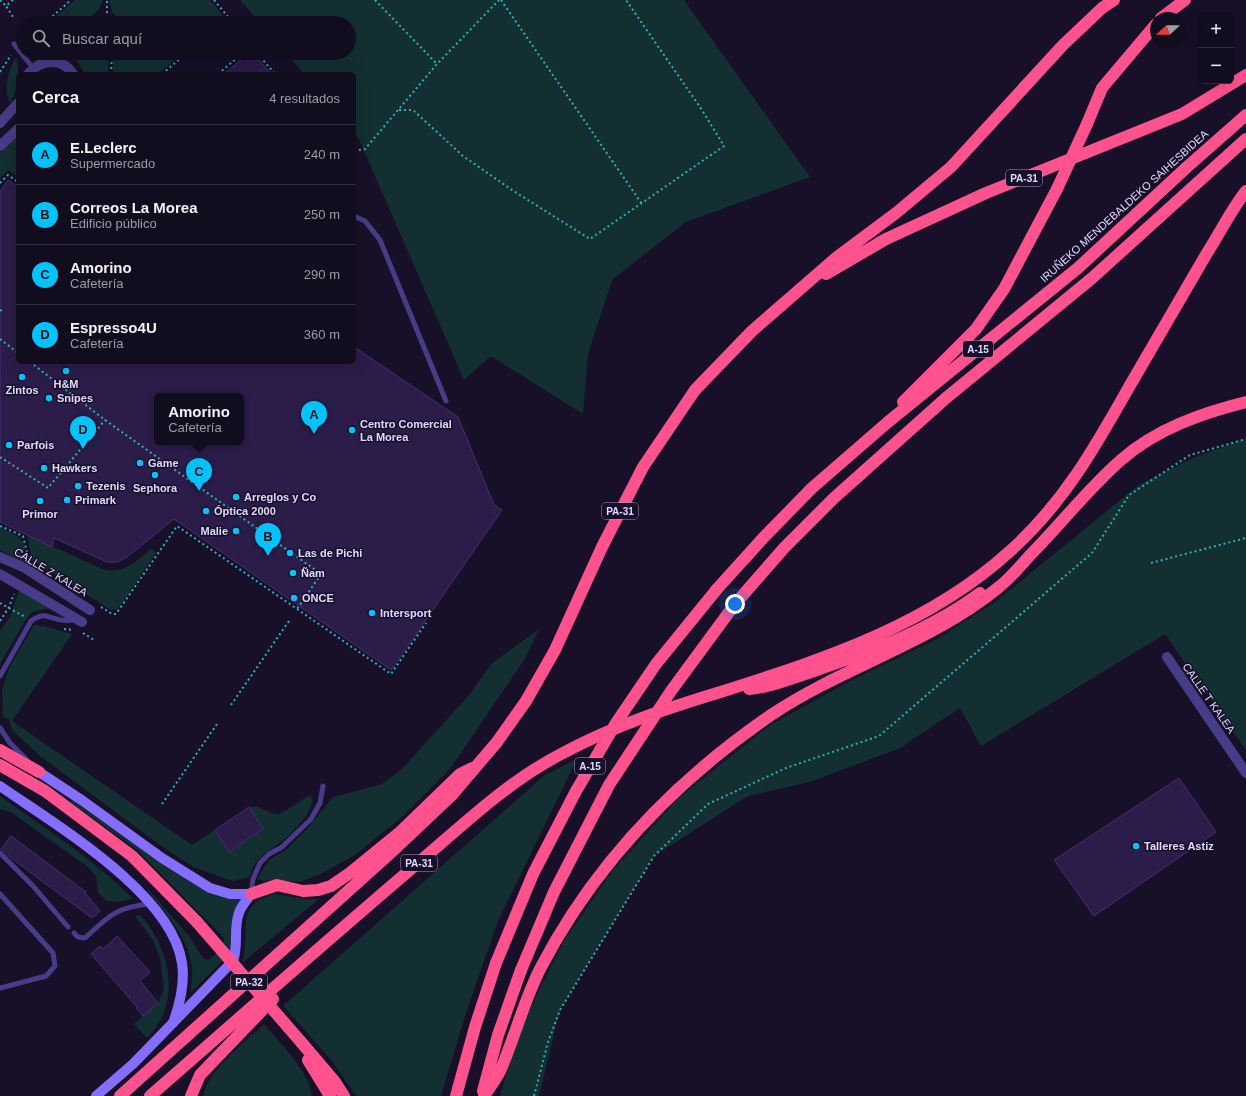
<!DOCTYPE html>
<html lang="es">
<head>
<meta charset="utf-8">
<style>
	:root { --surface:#110c1e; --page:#1a1527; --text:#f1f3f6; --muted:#9c9ba4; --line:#302c3c; --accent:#03c3fe }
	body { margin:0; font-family:Helvetica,sans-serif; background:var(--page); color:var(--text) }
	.controls { position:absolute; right:12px; top:12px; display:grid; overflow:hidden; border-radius:6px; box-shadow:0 4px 16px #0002 }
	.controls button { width:36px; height:36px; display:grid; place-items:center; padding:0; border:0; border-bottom:1px solid var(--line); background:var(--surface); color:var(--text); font:20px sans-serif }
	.compass { position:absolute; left:1150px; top:12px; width:36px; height:36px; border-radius:50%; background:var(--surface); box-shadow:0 4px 16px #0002; rotate:249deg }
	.you { position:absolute; left:735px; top:604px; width:14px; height:14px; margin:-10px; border:3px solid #fff; border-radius:50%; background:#1a73e8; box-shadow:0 0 0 6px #1a73e833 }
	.badge { display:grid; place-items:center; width:26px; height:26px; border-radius:50%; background:var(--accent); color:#111; font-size:13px; font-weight:700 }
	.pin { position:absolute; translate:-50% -33px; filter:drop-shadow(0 1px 2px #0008) }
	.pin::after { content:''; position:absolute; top:21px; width:14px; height:12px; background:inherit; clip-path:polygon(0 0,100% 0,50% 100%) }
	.popup { position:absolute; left:154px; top:393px; width:90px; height:52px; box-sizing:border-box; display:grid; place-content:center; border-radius:6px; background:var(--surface); filter:drop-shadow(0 1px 3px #0005); font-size:13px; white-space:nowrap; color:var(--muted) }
	.popup b { font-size:15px; color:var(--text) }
	.popup::after { content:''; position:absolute; left:50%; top:100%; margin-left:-8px; border:8px solid transparent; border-top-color:var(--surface) }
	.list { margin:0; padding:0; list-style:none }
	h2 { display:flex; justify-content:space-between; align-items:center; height:52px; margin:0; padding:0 16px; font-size:17px }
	h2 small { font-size:13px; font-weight:400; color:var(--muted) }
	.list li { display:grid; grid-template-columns:26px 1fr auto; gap:12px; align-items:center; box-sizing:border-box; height:60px; padding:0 16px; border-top:1px solid var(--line) }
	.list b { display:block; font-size:15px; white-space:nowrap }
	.list p { margin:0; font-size:13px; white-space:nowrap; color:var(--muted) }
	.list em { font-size:13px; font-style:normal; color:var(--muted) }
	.icon { flex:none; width:22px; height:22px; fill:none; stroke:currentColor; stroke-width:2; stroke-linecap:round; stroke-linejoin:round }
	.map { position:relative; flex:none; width:1246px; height:1096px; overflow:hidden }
	.search { position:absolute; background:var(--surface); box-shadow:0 4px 16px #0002; left:16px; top:16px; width:340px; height:44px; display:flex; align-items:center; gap:10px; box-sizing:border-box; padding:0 14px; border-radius:22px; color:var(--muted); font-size:15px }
	.panel { position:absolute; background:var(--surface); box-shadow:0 4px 16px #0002; left:16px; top:72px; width:340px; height:292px; border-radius:6px }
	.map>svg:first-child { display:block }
</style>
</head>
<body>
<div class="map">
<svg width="1246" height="1096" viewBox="0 0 1246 1096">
	<rect width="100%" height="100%" fill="#171028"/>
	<path fill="#132f32" d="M75,0H103C97,24 67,23 48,23Z
		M109,0H210L225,18L219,23H121L112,12Z
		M240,0H684L810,177L686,222L612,280L588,354L583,414L491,356L464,380L358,137L354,132V74H304L286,53H349V23H260Z
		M62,53H109L108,74H85L77,61Z
		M113,53H183L158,74H113Z
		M16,57C21,71 17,91 10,104C3,88 8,71 16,57Z
		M18,136V177L8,170L0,179V153Z
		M1246,438V750L1165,634L981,746L960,708L900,748L810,782L748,796L654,856L560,1010L539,1096H500L520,1029L564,941L613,870L681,796L770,725L850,681L939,638L995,602L1140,484L1191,459Z
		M0,528C19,536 28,539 23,562L0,550Z
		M27,535L105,570C125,573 136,561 151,549L156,553L118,609L111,610L32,560Z
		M19,590L50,608L32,612L25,621L0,664V631L10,617Z
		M34,625L44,626L72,634L12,721L192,845L215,830L230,852L263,829L249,807C261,804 269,816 280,814L310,795L313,800L308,813L298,826L285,839L265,853L255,863L249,877L233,881L223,878L192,866L160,845L40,756L12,730L9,719L3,717L2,690L9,668Z
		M539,629L526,657L450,769L401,818L356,854L323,873L300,882L275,880L264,881L257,879L269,860L286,850L307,829L333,797L382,784L402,769L470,694L491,664Z
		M577,759L498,921L467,1010L441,1096H356L332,1061L283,1006L545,775Z
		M0,796C46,829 94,859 133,899L116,902L107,901L98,892L96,876L88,867L12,813L0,809Z
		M72,800L195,885L214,894L242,898L232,952L190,993C191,986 193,978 192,971C191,940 165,913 147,890L148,889L189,936L203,958L208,960C217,954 224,949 224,938L137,850L70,802Z
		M275,894L306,899H319L242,963C252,932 232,905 275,894Z
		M140,915C171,948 182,1004 147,1038L134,1024L158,1003L164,990L160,958L153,940L137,919L136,916Z
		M264,1024C279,1042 310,1072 312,1096H203C208,1071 245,1042 264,1024Z"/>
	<path fill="#2b1c49" stroke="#452e75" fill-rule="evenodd" d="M249,53H254L271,74H224Z
		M8,180L18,187V362H354V347L458,417L494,505L502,510L391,670L174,519L127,557L117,562H107L54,538L52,547L0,522V192ZM157,396H241V442H157Z
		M1179,778L1216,832L1094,916L1054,860Z
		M249,807L263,829L229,852L215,830Z
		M11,836L86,892L85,893L100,911L92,918L11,858L1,849Z
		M117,936L150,972L140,981L158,1003L143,1016L136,1008L137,1007L91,954L100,946L103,949Z"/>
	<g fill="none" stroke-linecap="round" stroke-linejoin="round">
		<path stroke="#30afba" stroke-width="2" stroke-dasharray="2 3" stroke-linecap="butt" d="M0,0L6,6
			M13,0L6,6L13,17
			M214,0L229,18L223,23
			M375,0L437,64
			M501,0L642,204
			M45,23L71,0
			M78,23H91
			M107,23V0
			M21,26L23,29
			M257,53L275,74
			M0,72L11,55
			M111,74L112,53
			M162,74L187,53
			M218,74L243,53
			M399,110H413L463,156L512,190L590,239L724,146L702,110L626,0
			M354,151L365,149L437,64L499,0
			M0,183L8,175L18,182
			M0,310L2,311L0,313
			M0,339L18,353
			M30,362L105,420L321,574L297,609
			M0,457L48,488L105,420
			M0,526L23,536L28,557
			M1151,563L1246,538
			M0,603L25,617
			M101,607L112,614H116L177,526L391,674L426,623
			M0,621L9,607L14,594
			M64,629L73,630
			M83,633L94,640
			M231,705L289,621
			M162,804L217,724
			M534,1096L548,1042L560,1010L654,856L708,804L786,768L879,736L1092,553L1129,495L1190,455L1246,439"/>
		<path stroke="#483b87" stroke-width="5" d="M14,44L33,68
			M354,216L365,221L380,240L446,401
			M0,676L31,621C46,611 47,618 61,620C65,621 70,620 74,620
			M0,728L10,743L27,760
			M0,853L33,886L68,927
			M251,893L253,879L260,863L269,854L282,847L311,819L320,803L323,786
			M0,894L53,953L55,966L46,976L0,988
			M74,933L78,937L85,938C109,916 116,907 150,904"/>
		<path stroke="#483b87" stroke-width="10" d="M28,74C41,59 62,57 73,74
			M0,123L18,103
			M0,146L18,129
			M0,557L25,568L90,610
			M0,574L82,622
			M1167,657L1246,773"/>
		<path stroke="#856efe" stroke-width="10" d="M39,772L83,801L162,858L210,888L230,894H251
			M0,786C54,824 172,893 182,963C185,983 180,1004 173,1023
			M96,1096L133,1064L233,961C239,945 233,929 239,913C241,906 247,900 251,894"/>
		<path stroke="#fe528e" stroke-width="12" d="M1161,18L1185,0
			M1087,124L1102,88L1156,24
			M826,274L886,239L986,193L1182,114L1246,75
			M903,402L976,329L1004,289L1057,189
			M717,589L764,537L812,488L888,422L1078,268L1187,167L1246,115
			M735,604L784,548L834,498L946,398L1091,279L1246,139
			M749,689C771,687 793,678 814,671C870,652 932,629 980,593
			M0,750L39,772
			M0,765L45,791L132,856L197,922
			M251,894L277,885L303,891L318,890L331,886L350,873L399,833L460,774L472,768
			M301,1042L335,1082L344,1096
			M308,1060L330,1096
			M483,1091L498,1035L521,970
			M120,1096L396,848L451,796L497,742L526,701L555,650L602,547L643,467L695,390L752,331L837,257L896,213L951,167L1063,45L1102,8L1114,0
			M150,1096C237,1020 323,944 411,869C460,828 506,782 563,753C615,725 671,707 727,690C827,658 930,624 1009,552C1063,504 1094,449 1129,387C1155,342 1181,297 1207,253C1220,233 1231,210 1246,191
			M191,1096L200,1075L273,999
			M456,1096L475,1027L496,963
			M484,1096C490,1087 497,1078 501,1069C515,1036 524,1001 540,969C594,865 675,781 771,715C844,666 931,643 999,587C1013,576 1024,561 1036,549C1064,520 1091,486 1121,460C1156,429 1202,413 1246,402"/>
		<path stroke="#fe528e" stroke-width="12" d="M1057,189L1087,124
			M197,922L301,1042
			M496,963L533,874L576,791L616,723L656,664L717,589
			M521,970L554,892L609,785L671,691L735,604"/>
	</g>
	<g fill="#03c3fe" stroke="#171028" stroke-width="1.5">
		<circle cx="66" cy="371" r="4"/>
		<circle cx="22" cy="377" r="4"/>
		<circle cx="49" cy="398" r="4"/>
		<circle cx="352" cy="430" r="4"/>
		<circle cx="9" cy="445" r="4"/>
		<circle cx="140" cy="463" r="4"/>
		<circle cx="44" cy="468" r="4"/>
		<circle cx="155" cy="475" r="4"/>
		<circle cx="78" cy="486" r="4"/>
		<circle cx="236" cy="497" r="4"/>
		<circle cx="67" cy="500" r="4"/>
		<circle cx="40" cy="501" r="4"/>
		<circle cx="206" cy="511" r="4"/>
		<circle cx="236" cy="531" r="4"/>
		<circle cx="290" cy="553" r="4"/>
		<circle cx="293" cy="573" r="4"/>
		<circle cx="294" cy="598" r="4"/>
		<circle cx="372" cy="613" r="4"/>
		<circle cx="1136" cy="846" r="4"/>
	</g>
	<g text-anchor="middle" stroke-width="3" stroke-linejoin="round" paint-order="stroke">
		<g fill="#171028" stroke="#a49bbe" stroke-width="1">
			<rect x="1006" y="170" width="36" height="16" rx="3"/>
			<rect x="963" y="341" width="30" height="16" rx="3"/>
			<rect x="602" y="503" width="36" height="16" rx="3"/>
			<rect x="575" y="758" width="30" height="16" rx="3"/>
			<rect x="401" y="855" width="36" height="16" rx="3"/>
			<rect x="231" y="974" width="36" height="16" rx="3"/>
		</g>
		<g font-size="10" font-weight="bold" fill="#e1d7ff">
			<text x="1024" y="182">PA-31</text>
			<text x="978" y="353">A-15</text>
			<text x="620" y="515">PA-31</text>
			<text x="590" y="770">A-15</text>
			<text x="419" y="867">PA-31</text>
			<text x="249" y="986">PA-32</text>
		</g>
		<g font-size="11" fill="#e1d7ff" stroke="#171028">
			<text transform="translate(1124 206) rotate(-42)" y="4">IRUÑEKO MENDEBALDEKO SAIHESBIDEA</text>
			<text transform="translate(51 572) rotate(31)" y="4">CALLE Z KALEA</text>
			<text transform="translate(1209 698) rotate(55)" y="4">CALLE T KALEA</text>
		</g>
		<g font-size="11" font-weight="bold" fill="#e1d7ff" stroke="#171028" text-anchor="start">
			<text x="66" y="388" text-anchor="middle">H&amp;M</text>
			<text x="22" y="394" text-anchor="middle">Zintos</text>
			<text x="57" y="402">Snipes</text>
			<text x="360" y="428">Centro Comercial<tspan x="360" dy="13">La Morea</tspan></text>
			<text x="17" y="449">Parfois</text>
			<text x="148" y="467">Game</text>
			<text x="52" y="472">Hawkers</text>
			<text x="86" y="490">Tezenis</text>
			<text x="155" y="492" text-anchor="middle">Sephora</text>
			<text x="244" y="501">Arreglos y Co</text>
			<text x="75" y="504">Primark</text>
			<text x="214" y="515">Óptica 2000</text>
			<text x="40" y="518" text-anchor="middle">Primor</text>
			<text x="228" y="535" text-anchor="end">Malie</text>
			<text x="298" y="557">Las de Pichi</text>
			<text x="301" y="577">Ñam</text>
			<text x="302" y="602">ONCE</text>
			<text x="380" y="617">Intersport</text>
			<text x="1144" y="850">Talleres Astiz</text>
		</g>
	</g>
</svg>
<div class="controls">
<button>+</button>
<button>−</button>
</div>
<svg class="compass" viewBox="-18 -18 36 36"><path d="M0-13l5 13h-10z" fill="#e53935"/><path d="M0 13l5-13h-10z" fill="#9c9ba4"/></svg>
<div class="you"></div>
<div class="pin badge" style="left:314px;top:434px">A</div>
<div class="pin badge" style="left:268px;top:556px">B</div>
<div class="pin badge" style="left:199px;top:491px">C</div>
<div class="popup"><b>Amorino</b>Cafetería</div>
<div class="pin badge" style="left:83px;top:449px">D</div>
<div class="search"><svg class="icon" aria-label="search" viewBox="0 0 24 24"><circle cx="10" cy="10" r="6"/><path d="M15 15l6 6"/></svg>Buscar aquí</div>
<section class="panel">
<h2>Cerca<small>4 resultados</small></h2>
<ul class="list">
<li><span class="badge">A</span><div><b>E.Leclerc</b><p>Supermercado</p></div><em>240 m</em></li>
<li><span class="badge">B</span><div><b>Correos La Morea</b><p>Edificio público</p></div><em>250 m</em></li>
<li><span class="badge">C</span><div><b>Amorino</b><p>Cafetería</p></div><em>290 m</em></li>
<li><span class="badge">D</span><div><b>Espresso4U</b><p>Cafetería</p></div><em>360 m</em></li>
</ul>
</section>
</div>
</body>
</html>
